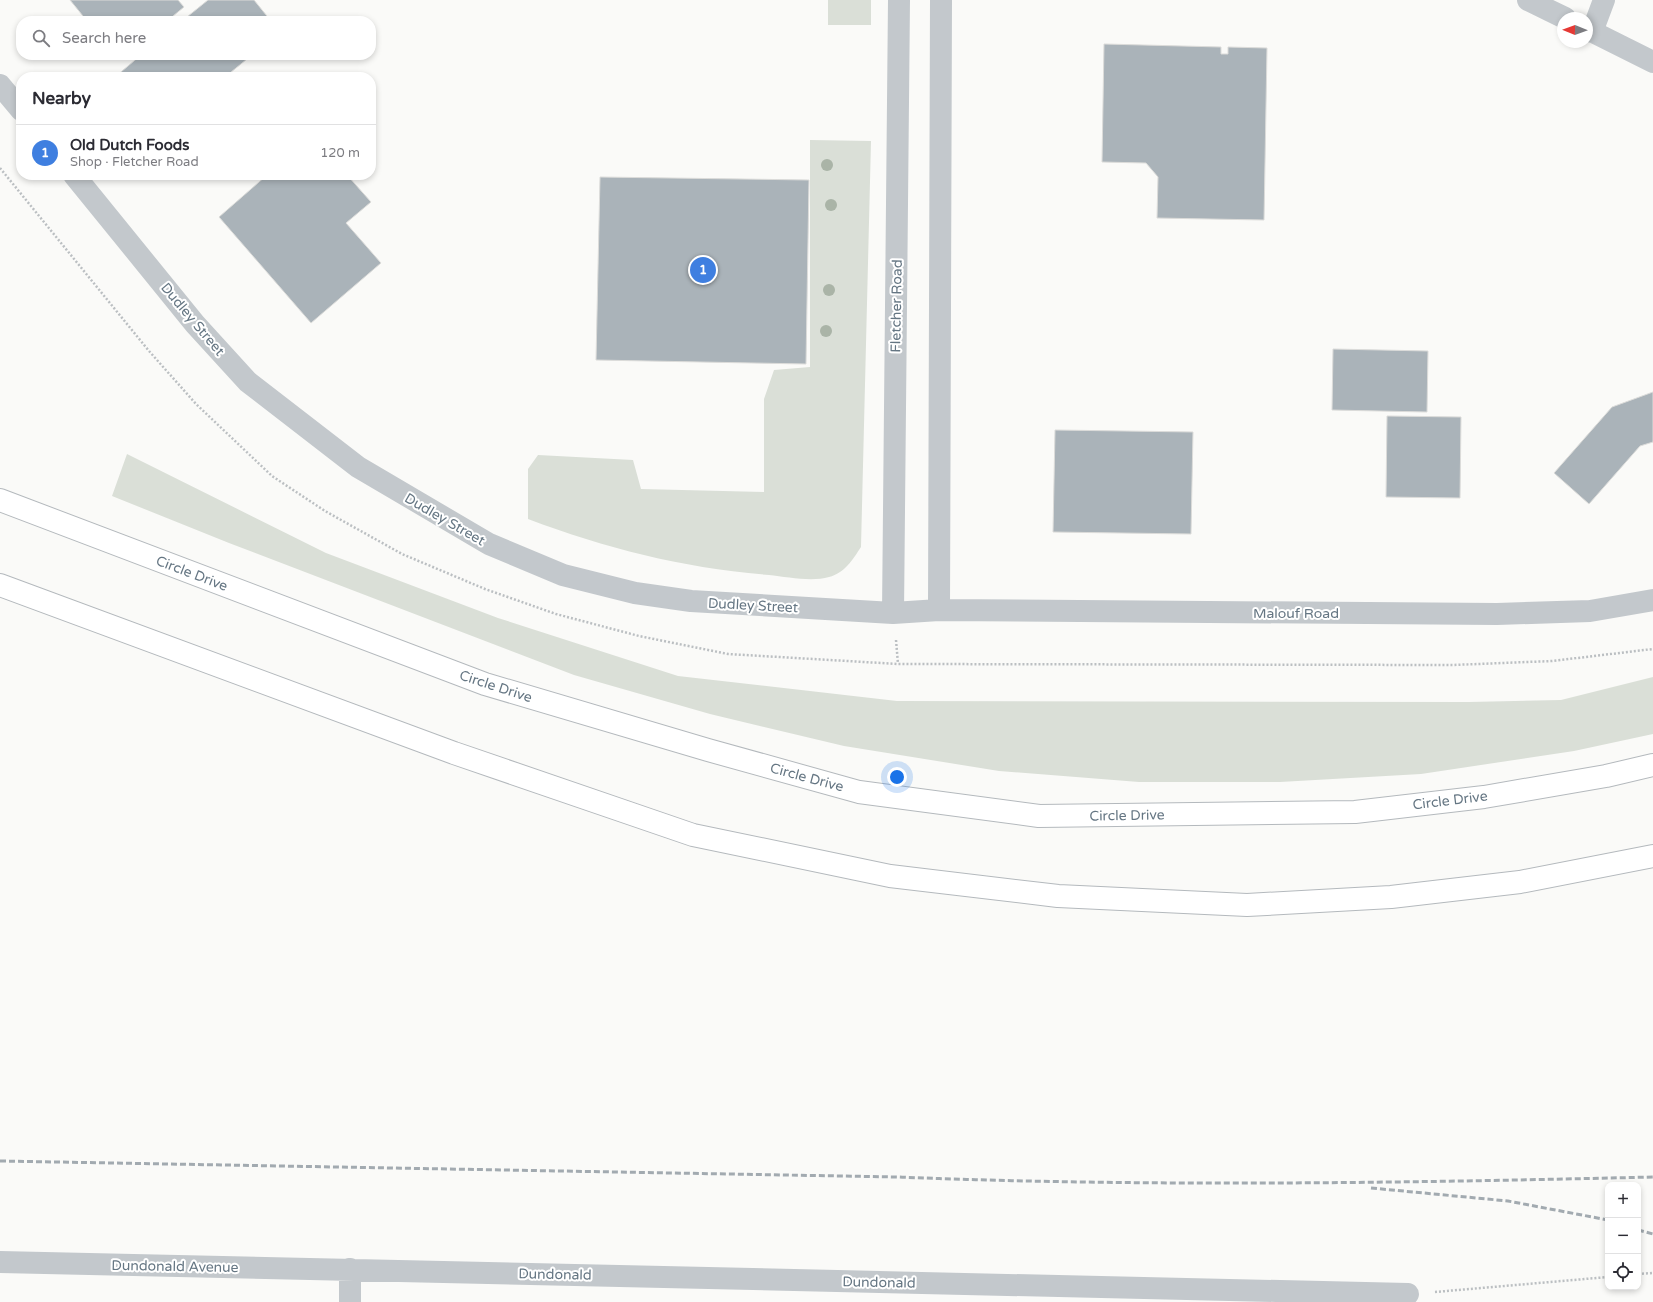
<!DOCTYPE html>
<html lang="en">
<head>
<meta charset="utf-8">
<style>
	:root { --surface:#fff; --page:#f7f7f7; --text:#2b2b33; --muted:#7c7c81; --line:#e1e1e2; --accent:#e4572e }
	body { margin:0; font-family:"Varela Round",sans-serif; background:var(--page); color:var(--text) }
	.controls { position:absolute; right:12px; bottom:12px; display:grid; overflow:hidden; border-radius:8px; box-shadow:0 2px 6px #0003 }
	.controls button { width:36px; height:36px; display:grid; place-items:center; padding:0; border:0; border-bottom:1px solid var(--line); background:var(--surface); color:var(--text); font:20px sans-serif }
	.compass { position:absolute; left:1557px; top:12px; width:36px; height:36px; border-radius:50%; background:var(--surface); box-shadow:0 2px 6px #0003; rotate:271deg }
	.you { position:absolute; left:897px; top:777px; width:14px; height:14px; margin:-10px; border:3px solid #fff; border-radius:50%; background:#1a73e8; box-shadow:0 0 0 6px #1a73e833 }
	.badge { display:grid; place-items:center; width:26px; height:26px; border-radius:50%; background:var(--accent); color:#fff; font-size:13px; font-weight:700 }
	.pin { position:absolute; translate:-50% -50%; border:2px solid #fff; box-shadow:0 1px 4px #0006 }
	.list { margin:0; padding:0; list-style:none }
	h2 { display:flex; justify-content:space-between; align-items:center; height:52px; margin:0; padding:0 16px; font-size:17px }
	h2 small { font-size:13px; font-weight:400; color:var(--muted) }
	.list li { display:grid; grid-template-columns:26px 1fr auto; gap:12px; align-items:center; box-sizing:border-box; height:56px; padding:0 16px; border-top:1px solid var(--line) }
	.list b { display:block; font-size:15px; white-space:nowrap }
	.list p { margin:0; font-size:13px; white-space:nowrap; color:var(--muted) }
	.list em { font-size:13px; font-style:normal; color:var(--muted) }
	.icon { flex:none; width:22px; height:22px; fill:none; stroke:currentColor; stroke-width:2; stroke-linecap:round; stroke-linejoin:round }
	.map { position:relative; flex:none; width:1653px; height:1302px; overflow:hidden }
	.search { position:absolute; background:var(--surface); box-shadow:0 2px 6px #0003; left:16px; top:16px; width:360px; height:44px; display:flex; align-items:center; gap:10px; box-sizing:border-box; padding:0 14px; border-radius:16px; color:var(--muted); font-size:15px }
	.panel { position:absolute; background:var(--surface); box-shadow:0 2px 6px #0003; left:16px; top:72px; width:360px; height:108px; border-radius:16px }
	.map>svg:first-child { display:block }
</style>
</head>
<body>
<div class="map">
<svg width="1653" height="1302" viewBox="0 0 1653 1302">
	<rect width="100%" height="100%" fill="#fafaf8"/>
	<path fill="#dadfd7" d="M828,0H871V25H828Z
		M810,140L871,141L861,547C853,559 845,573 829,577C812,582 787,577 769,575C683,568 608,549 528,519V469L538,455L633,460L641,489L764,492V399L774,370L810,367Z
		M127,454L326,553L498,618L678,676L897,701L1469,702L1561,700L1653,677V734L1574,751L1421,774L1280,782H1139L999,771L844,746L710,714L574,675L229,543L112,496Z"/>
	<path fill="#aab3b9" stroke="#dcdcda" d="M70,0H178L184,7L167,21H87Z
		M208,0H254L271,21H182Z
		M1104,44L1221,47V54H1228V47L1267,48L1264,220L1157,218L1158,177L1146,163L1102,162Z
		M141,55H252L225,77H115Z
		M267,175H347L371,202L346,223L381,263L311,323L219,217Z
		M600,177L809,180L806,364L596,360Z
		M1333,349L1428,351L1427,412L1332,410Z
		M1653,392V442L1640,446L1589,504L1554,473L1612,407Z
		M1387,416L1461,417L1460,498L1386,497Z
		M1055,430L1193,432L1191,534L1053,532Z"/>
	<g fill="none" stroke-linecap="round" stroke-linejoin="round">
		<defs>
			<path id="highway" d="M0,500L485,684L708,750L859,792L1039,816L1355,812L1484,797L1606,776L1653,765
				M0,585L454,753L693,835L890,876L1058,896L1247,905L1391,897L1520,882L1653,856"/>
		</defs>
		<use href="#highway" stroke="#b4b9bd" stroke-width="24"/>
		<path stroke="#bbbfc2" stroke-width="2.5" stroke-dasharray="2 2" stroke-linecap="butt" d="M0,168L149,351L196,404L272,476L325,511L402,554L485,589L556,614L639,636L728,654L898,664L1453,665L1552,661L1653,649
			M896,640L898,664
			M1638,1274L1653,1273
			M1435,1292L1608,1277"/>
		<path stroke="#c3c8cc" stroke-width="22" d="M1528,0L1565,18
			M1587,29L1653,62
			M1592,32L1604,0
			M0,85L21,110
			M74,175L195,324L248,382L358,467L489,544L563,575L635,593L691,601L893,613L939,610L1497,614L1590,611L1653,600
			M939,610L941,0
			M893,613L899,0
			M0,1262L1408,1294
			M350,1302V1269"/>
		<use href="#highway" stroke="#fff" stroke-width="22"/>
		<path stroke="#a2aab0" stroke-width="3" stroke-dasharray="6 3" stroke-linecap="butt" d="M0,1161L897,1177C1149,1187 1401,1183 1653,1177
			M1371,1188L1508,1201L1608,1220
			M1638,1230L1653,1234"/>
	</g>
	<g fill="#aab4a7">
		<circle cx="827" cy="165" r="6"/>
		<circle cx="831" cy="205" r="6"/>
		<circle cx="829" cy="290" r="6"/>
		<circle cx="826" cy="331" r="6"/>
	</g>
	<g text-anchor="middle" stroke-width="4" stroke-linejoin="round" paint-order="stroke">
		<g font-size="14" fill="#657683" stroke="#fff">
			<text transform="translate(896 306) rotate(-89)" y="5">Fletcher Road</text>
			<text transform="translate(193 319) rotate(50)" y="5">Dudley Street</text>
			<text transform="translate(445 519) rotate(30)" y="5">Dudley Street</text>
			<text transform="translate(192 573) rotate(21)" y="5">Circle Drive</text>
			<text transform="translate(753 605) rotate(3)" y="5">Dudley Street</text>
			<text x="1296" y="618">Malouf Road</text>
			<text transform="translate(496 686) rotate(18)" y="5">Circle Drive</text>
			<text transform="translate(807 777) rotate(15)" y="5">Circle Drive</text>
			<text transform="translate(1450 800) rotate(-7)" y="5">Circle Drive</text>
			<text transform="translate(1127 815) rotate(-1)" y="5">Circle Drive</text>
			<text transform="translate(175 1266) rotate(1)" y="5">Dundonald Avenue</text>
			<text transform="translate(555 1274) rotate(1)" y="5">Dundonald</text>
			<text transform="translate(879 1282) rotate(1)" y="5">Dundonald</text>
		</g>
	</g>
</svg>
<div class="controls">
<button>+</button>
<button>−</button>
<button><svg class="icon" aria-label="locate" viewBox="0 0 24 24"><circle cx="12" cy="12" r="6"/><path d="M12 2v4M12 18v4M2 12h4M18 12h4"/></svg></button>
</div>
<svg class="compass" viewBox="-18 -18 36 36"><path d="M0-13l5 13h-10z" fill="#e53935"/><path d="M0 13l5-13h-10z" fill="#7c7c81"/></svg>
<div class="you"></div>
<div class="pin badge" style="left:703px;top:270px;background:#3f7fe0">1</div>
<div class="search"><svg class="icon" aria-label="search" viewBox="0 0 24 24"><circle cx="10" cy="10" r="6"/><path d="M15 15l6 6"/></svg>Search here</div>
<section class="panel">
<h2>Nearby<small></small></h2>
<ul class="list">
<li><span class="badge" style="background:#3f7fe0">1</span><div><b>Old Dutch Foods</b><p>Shop · Fletcher Road</p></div><em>120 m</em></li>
</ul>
</section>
</div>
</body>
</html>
